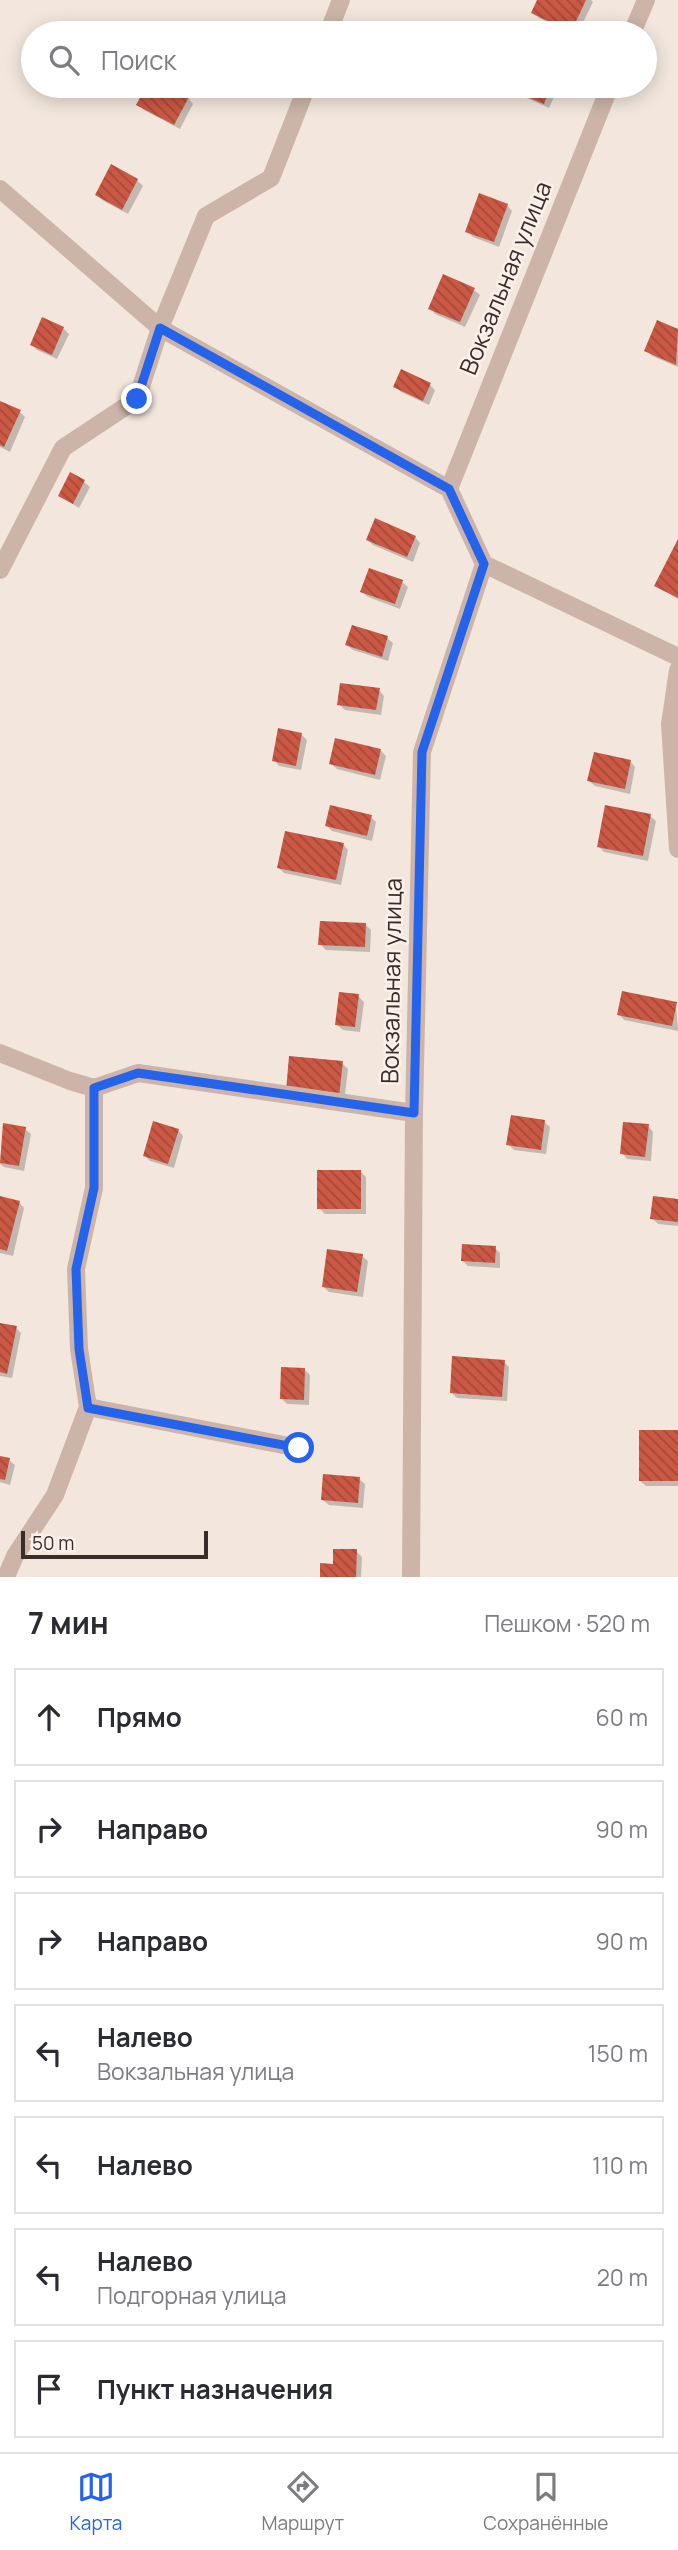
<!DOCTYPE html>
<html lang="ru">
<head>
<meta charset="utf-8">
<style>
	:root { --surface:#fff; --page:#f2f2f3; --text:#2b2b33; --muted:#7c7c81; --line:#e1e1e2; --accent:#2563eb }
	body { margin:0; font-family:Manrope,sans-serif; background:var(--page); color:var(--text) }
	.scale { position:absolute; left:21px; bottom:18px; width:187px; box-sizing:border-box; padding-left:7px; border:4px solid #392c29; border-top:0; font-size:19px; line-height:24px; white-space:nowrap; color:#392c29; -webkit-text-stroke:5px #fbf1ea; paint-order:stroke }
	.stop { position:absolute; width:21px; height:21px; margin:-16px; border:5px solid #2563eb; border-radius:50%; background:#fff }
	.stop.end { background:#2563eb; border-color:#fff; box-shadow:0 2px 7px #0008 }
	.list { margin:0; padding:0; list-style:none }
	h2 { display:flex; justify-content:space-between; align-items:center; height:91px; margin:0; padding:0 28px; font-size:30px }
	h2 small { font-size:23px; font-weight:400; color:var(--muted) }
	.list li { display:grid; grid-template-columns:46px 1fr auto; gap:21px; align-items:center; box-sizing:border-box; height:98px; margin:0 14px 14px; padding:0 14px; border:2px solid var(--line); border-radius:0px }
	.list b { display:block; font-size:26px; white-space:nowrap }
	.list p { margin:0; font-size:23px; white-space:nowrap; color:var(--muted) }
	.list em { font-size:23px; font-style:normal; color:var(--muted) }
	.icon { flex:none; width:38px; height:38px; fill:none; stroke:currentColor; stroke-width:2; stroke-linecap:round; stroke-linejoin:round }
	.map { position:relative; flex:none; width:678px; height:1577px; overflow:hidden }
	.search { position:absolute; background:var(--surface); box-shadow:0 4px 18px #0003; left:21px; right:21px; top:21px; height:77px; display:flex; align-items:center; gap:18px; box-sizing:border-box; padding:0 24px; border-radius:38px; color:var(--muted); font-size:26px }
	.sheet { height:875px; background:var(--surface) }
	nav { display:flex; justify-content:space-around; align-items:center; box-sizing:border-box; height:98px; border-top:2px solid var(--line); background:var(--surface); font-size:19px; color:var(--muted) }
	nav a { display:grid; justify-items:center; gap:4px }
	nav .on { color:var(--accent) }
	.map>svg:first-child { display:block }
</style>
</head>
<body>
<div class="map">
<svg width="678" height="1577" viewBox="0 0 678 1577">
	<defs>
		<pattern id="building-back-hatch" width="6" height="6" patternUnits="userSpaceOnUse" patternTransform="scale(1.75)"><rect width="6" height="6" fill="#ca5844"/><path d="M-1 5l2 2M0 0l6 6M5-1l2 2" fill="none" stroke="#a54939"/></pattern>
	</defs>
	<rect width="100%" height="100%" fill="#f3e7dd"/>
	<path fill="#0003" d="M539,0H591L593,2L578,33H570L539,18L533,13Z
		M148,86H163L188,98L193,104L180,129L144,110L138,105Z
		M500,86H556L558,88L549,108Z
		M112,167L137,180L143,186L128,214L102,200L97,195Z
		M507,205L512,211L499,247L473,237L467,231Z
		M474,290L480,295L465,327L435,314L430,308Z
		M658,322L678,330V367L652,356L646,350Z
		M63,328L69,334L57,359L37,350L32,345Z
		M430,385L435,390L429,405L401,392L395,386Z
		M0,403L20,412L25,417L10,452L0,447Z
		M84,482L90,487L79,508L60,496Z
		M415,537L420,543L413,562L373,545L368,540Z
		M678,543V599L657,586Z
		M402,582L408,587L400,609L368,597L362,592Z
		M387,638L393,643L388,661L353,650L347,645Z
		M379,690L384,696L381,715L345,710L339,704Z
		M302,735L307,740L301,770L279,766L274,760Z
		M380,750L386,756L380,780L337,769L331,764Z
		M630,761L635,767L630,794L595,786L589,781Z
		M650,816L656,821L648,861L604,852L599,847Z
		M371,817L376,822L372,841L332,831L327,826Z
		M343,844L348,850L341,885L284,873L279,868Z
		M366,925L371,930L370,952L326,950L320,944Z
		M358,996L364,1002L360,1032L343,1030L337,1025Z
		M676,1004L678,1031L624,1020L619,1014Z
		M342,1063L348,1069L344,1102L293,1096Z
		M544,1122L550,1127L546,1154L514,1150L508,1144Z
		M5,1125L25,1129L31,1134L24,1171L4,1167L0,1164Z
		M648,1126L653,1132L651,1161L627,1159L622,1153Z
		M178,1130L183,1136L174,1168L150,1161L145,1156Z
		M360,1171L366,1177V1214H325L319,1208Z
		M0,1198L19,1202L24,1208L13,1256L0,1253Z
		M678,1200V1226L658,1224L652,1218Z
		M495,1248L500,1253V1268L468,1266L463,1261Z
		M362,1256L368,1261L363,1297L329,1292L324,1287Z
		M0,1325L16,1328L21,1333L12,1378L0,1376Z
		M504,1362L509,1367L507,1401L457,1398L451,1392Z
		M304,1369L310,1375L309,1405L287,1404L282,1399Z
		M678,1431V1486H646L640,1481Z
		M0,1457L9,1460L15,1465L10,1485L0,1482Z
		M359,1479L365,1484L363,1508L329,1505L323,1500Z
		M356,1551L362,1557L361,1577H322Z"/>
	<path fill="url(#building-back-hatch)" d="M537,0H586L571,32L531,13Z
		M146,86H167L189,97L174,125L136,105Z
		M501,86H551L544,104Z
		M111,164L138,179L122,210L95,195Z
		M479,193L508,204L494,242L465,232Z
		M443,274L475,288L460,322L428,309Z
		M42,317L64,327L52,355L30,345Z
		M657,320L678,329L676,365L644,351Z
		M401,369L431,383L423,401L393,387Z
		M0,401L21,410L4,447L0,445Z
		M70,472L85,480L73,504L58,496Z
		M375,518L416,536L407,557L366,540Z
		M678,539V598L654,586Z
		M369,568L403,580L395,604L360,592Z
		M352,625L388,636L382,657L345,645Z
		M340,683L380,688L376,710L337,705Z
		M278,728L302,733L296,766L272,761Z
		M335,738L381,749L375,775L329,764Z
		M594,752L631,760L625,789L587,781Z
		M330,805L372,815L367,836L325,826Z
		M605,805L651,814L643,856L597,847Z
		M285,831L344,843L336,880L277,868Z
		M320,921L366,923L365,947L318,945Z
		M622,991L677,1002L672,1026L617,1015Z
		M339,992L359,994L355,1027L335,1025Z
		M289,1056L343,1061L339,1097L286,1091Z
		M511,1115L545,1120L541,1150L506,1145Z
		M153,1121L179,1129L168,1164L143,1156Z
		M623,1122L649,1124L645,1157L620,1154Z
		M3,1123L26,1127L19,1166L0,1163Z
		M317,1170H361V1209H317Z
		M0,1196L20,1201L7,1251L0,1249Z
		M653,1196L678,1199V1222L650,1219Z
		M462,1244L496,1246L495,1263L461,1261Z
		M327,1249L363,1254L357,1292L322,1287Z
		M0,1323L17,1326L7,1374L0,1372Z
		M452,1356L505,1360L502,1397L450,1393Z
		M281,1367L305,1368L304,1400L280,1399Z
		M639,1430H678V1481H639Z
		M0,1456L10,1458L5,1480L0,1479Z
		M323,1474L360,1477L358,1503L321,1500Z
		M333,1549H357L356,1577H320V1563L333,1564Z"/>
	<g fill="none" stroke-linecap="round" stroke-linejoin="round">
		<path stroke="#ccb5a8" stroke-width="18" d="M328,33L341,0
			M632,33L646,0
			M0,189L160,328L449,489L484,564L678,657
			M449,489L610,86
			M0,570L63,448L137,399L160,328L206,216L271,178L307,86
			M678,670L670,724L678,849
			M0,1053L70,1081L94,1088L138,1073L414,1113
			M88,1407L299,1448
			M6,1577L15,1556L55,1495L88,1407L79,1349L76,1269L94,1188V1088
			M411,1577L414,1113L422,752L484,564"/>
	</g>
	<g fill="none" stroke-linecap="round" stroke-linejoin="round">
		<path stroke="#2563eb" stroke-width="9" d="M137,399L160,328L449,489L484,564L422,752L414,1113L138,1073L94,1088V1188L76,1269L79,1349L88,1408L299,1448"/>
	</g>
	<g text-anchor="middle" stroke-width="5" stroke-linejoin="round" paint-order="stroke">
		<g font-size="24" fill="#392c29" stroke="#fbf1ea">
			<text transform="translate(506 278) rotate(-68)" y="8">Вокзальная улица</text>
			<text transform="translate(392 981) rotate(-89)" y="8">Вокзальная улица</text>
		</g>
	</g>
</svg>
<div class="scale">50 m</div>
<div class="stop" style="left:299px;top:1448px"></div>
<div class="stop end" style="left:137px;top:399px"></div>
<div class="search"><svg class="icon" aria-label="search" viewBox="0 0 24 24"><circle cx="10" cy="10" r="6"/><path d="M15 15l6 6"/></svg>Поиск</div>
</div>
<section class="sheet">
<h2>7 мин<small>Пешком · 520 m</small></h2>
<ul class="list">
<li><svg class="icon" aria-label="ahead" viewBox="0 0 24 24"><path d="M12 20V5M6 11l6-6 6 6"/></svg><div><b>Прямо</b></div><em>60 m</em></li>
<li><svg class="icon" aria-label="right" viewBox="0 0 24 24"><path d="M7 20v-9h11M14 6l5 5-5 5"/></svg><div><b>Направо</b></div><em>90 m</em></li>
<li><svg class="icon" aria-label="right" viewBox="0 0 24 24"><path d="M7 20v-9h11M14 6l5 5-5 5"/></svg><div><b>Направо</b></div><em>90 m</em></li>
<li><svg class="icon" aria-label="left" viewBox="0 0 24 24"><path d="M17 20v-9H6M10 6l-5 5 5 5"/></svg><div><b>Налево</b><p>Вокзальная улица</p></div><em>150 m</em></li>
<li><svg class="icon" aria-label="left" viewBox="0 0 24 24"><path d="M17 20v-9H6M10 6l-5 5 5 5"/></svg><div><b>Налево</b></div><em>110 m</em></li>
<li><svg class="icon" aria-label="left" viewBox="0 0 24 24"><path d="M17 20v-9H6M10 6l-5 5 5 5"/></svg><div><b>Налево</b><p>Подгорная улица</p></div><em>20 m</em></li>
<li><svg class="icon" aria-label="arrive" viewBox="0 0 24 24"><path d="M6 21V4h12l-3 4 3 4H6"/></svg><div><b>Пункт назначения</b></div></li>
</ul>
</section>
<nav>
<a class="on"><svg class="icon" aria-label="map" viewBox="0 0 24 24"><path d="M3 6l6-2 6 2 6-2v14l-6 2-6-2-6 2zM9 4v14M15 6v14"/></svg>Карта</a>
<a><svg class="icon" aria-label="directions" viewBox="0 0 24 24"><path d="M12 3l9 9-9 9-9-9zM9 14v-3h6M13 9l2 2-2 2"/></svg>Маршрут</a>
<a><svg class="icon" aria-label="saved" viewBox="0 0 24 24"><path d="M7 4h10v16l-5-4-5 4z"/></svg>Сохранённые</a>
</nav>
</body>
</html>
